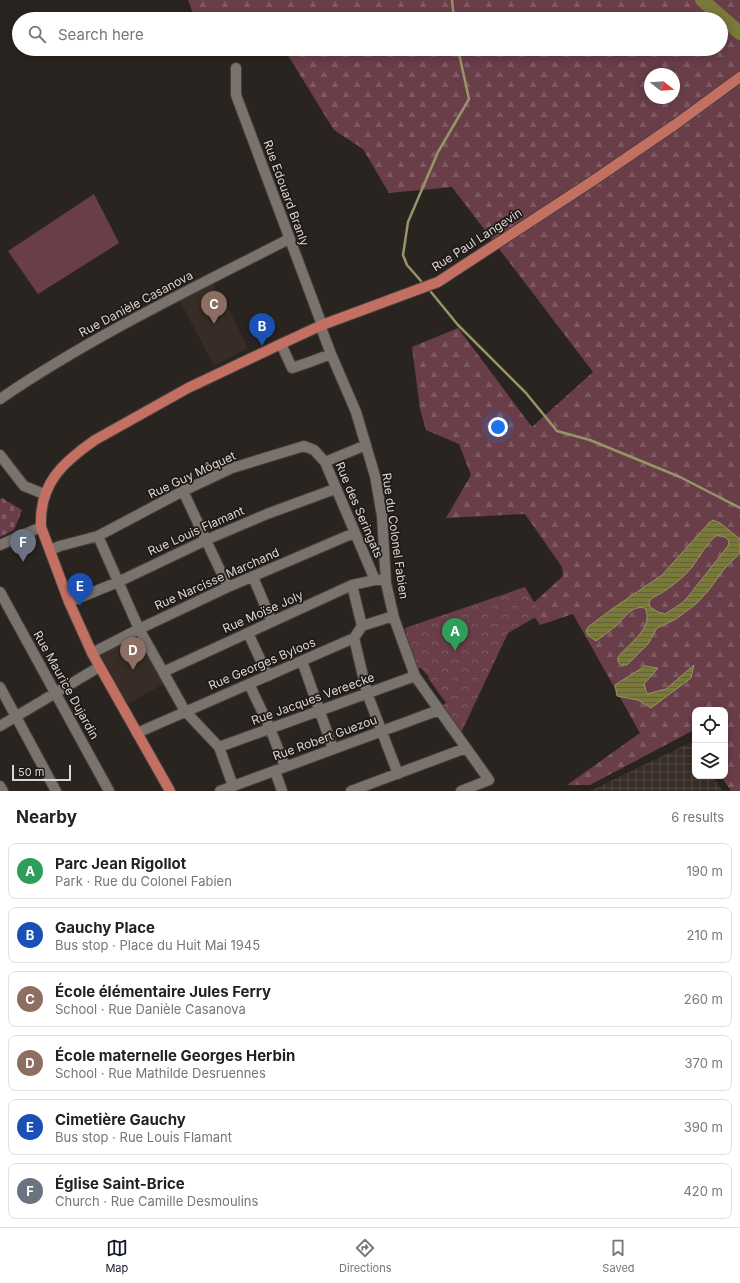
<!DOCTYPE html>
<html lang="en">
<head>
<meta charset="utf-8">
<style>
	:root { --surface:#fff; --page:#f2f2f2; --text:#222; --muted:#767676; --line:#e0e0e0; --accent:#111827 }
	body { margin:0; font-family:Inter,sans-serif; background:var(--page); color:var(--text) }
	.controls { position:absolute; right:12px; bottom:12px; display:grid; overflow:hidden; border-radius:8px; box-shadow:0 2px 10px #0003 }
	.controls button { width:36px; height:36px; display:grid; place-items:center; padding:0; border:0; border-bottom:1px solid var(--line); background:var(--surface); color:var(--text); font:20px sans-serif }
	.compass { position:absolute; left:644px; top:68px; width:36px; height:36px; border-radius:50%; background:var(--surface); box-shadow:0 2px 10px #0003; rotate:107deg }
	.scale { position:absolute; left:12px; bottom:10px; width:59px; box-sizing:border-box; padding-left:4px; border:2px solid #dad6d3; border-top:0; font-size:11px; line-height:14px; white-space:nowrap; color:#dad6d3; -webkit-text-stroke:3px #201a17; paint-order:stroke }
	.you { position:absolute; left:498px; top:427px; width:14px; height:14px; margin:-10px; border:3px solid #fff; border-radius:50%; background:#1a73e8; box-shadow:0 0 0 6px #1a73e833 }
	.badge { display:grid; place-items:center; width:26px; height:26px; border-radius:50%; background:var(--accent); color:#fff; font-size:13px; font-weight:700 }
	.pin { position:absolute; translate:-50% -33px; filter:drop-shadow(0 1px 2px #0008) }
	.pin::after { content:''; position:absolute; top:21px; width:14px; height:12px; background:inherit; clip-path:polygon(0 0,100% 0,50% 100%) }
	.list { margin:0; padding:0; list-style:none }
	h2 { display:flex; justify-content:space-between; align-items:center; height:52px; margin:0; padding:0 16px; font-size:17px }
	h2 small { font-size:13px; font-weight:400; color:var(--muted) }
	.list li { display:grid; grid-template-columns:26px 1fr auto; gap:12px; align-items:center; box-sizing:border-box; height:56px; margin:0 8px 8px; padding:0 8px; border:1px solid var(--line); border-radius:8px }
	.list b { display:block; font-size:15px; white-space:nowrap }
	.list p { margin:0; font-size:13px; white-space:nowrap; color:var(--muted) }
	.list em { font-size:13px; font-style:normal; color:var(--muted) }
	.icon { flex:none; width:22px; height:22px; fill:none; stroke:currentColor; stroke-width:2; stroke-linecap:round; stroke-linejoin:round }
	.map { position:relative; flex:none; width:740px; height:791px; overflow:hidden }
	.search { position:absolute; background:var(--surface); box-shadow:0 2px 10px #0003; left:12px; right:12px; top:12px; height:44px; display:flex; align-items:center; gap:10px; box-sizing:border-box; padding:0 14px; border-radius:22px; color:var(--muted); font-size:15px }
	.sheet { height:436px; background:var(--surface) }
	nav { display:flex; justify-content:space-around; align-items:center; box-sizing:border-box; height:56px; border-top:1px solid var(--line); background:var(--surface); font-size:11px; color:var(--muted) }
	nav a { display:grid; justify-items:center; gap:2px }
	nav .on { color:var(--accent) }
	.map>svg:first-child { display:block }
</style>
</head>
<body>
<div class="map">
<svg width="740" height="791" viewBox="0 0 740 791">
	<defs>
		<pattern id="industrial-grid" width="8" height="8" patternUnits="userSpaceOnUse"><rect width="8" height="8" fill="#382c26"/><path d="M0 4h8M4 0v8" fill="none" stroke="#544a45"/></pattern>
		<pattern id="forest-firs" width="22" height="20" patternUnits="userSpaceOnUse"><rect width="22" height="20" fill="#6a3e49"/><path d="M5 1l3.5 6h-7zM16 11l3.5 6h-7z" fill="#7f5962"/></pattern>
		<pattern id="cemetery-stones" width="16" height="16" patternUnits="userSpaceOnUse"><rect width="16" height="16" fill="#6a3e49"/><path d="M2 7V4a2 2 0 0 1 4 0v3zM10 15v-3a2 2 0 0 1 4 0v3z" fill="#7f5962"/></pattern>
		<pattern id="park-crowns" width="20" height="18" patternUnits="userSpaceOnUse"><rect width="20" height="18" fill="#6a3e49"/><path d="M2 6a3 3 0 1 1 6 0M12 15a3 3 0 1 1 6 0" fill="none" stroke="#7f5962"/></pattern>
		<pattern id="water-rules" width="6" height="5" patternUnits="userSpaceOnUse"><rect width="6" height="5" fill="#797939"/><path d="M0 2.5h6" fill="none" stroke="#63623b"/></pattern>
	</defs>
	<rect width="100%" height="100%" fill="#2a2420"/>
	<path fill="#382c26" d="M213,282L215,288L228,308L248,348L214,366L179,299Z
		M137,635L165,683L128,704L100,656L101,653Z"/>
	<path fill="url(#industrial-grid)" d="M691,742L695,748V776H712L723,791H590Z"/>
	<path fill="#6a3e49" d="M94,194L119,243L38,294L8,251Z"/>
	<path fill="url(#forest-firs)" fill-rule="evenodd" d="M188,0H740V791H731L721,776H725V710H695V735L692,731L590,785H567L640,733L573,614L540,625L528,608L563,576L562,567L525,514L446,518L471,475L459,444L426,430L420,409L412,347L458,328L532,427L593,372L452,187L389,193L363,149L334,130L284,49H721V19H195ZM650,74H674V98H650Z"/>
	<path fill="url(#cemetery-stones)" d="M2,498L22,510L14,530L0,537V499Z"/>
	<path fill="url(#park-crowns)" d="M525,587L541,614L508,633L460,735L440,707L446,703L428,678L429,677L421,668H415L405,628Z"/>
	<path fill="url(#water-rules)" stroke="#969567" fill-rule="evenodd" d="M713,520L720,523L740,539V553L725,568L708,591L696,604L676,619L657,628L648,644L627,665H621L618,662V657C628,644 655,628 645,608C632,605 625,617 617,625C610,631 603,636 596,641L589,636L586,631L588,627L612,609L662,575L709,523ZM717,535L725,537L729,541L728,546L687,598L682,603L665,614L658,612L650,607L649,602C654,595 659,595 666,590C675,584 686,575 692,567C701,555 706,544 717,535Z
		M694,665L691,678L651,708L638,700L617,696L615,685L645,666L658,668L644,684L647,694L666,689Z"/>
	<g fill="none" stroke-linecap="round" stroke-linejoin="round">
		<path stroke="#969567" stroke-width="2.5" d="M452,0L454,19
			M421,281L407,265L403,255L408,222L438,152L469,99L458,49
			M431,292L458,325L526,393L557,431L590,440L680,477L740,508"/>
		<path stroke="#797939" stroke-width="14" d="M702,0L740,33"/>
		<defs>
			<path id="minor" d="M236,68V95L322,325V330L331,354L356,412L375,476L382,516L386,583L394,618L415,676L489,780L461,791
				M281,344L292,368L307,363L331,354
				M0,399C91,337 191,289 289,239
				M0,455L24,486L44,494
				M325,462L366,445
				M183,491L228,587
				M98,536L139,629L185,711L219,747L233,786
				M0,545L41,527
				M50,550L60,546L98,536L183,491L232,468L304,446L314,450L325,462L375,580H386
				M253,577L272,622
				M352,585L362,626
				M0,592L109,791
				M69,602L118,582L206,540L267,514L335,489
				M248,633L268,676
				M354,638L367,693L398,774
				M92,653L139,629L228,587L354,533
				M302,661L333,749
				M163,672L352,585L375,580
				M249,684L270,728L285,767
				M0,687L56,791
				M0,726L99,667
				M137,733L354,638L362,626L387,618H394
				M219,747L415,676
				M275,771L282,791
				M0,786L3,791
				M220,791L439,710
				M351,791L466,748"/>
			<path id="major" d="M170,791L92,653L69,602L41,527C39,484 62,463 95,440L188,388L281,344L322,325L438,282L594,180L676,124L740,77"/>
		</defs>
		<use href="#minor" stroke="#46413e" stroke-width="12"/>
		<use href="#major" stroke="#46413e" stroke-width="12"/>
		<use href="#minor" stroke="#79726d" stroke-width="10"/>
		<use href="#major" stroke="#c37063" stroke-width="10"/>
	</g>
	<g text-anchor="middle" stroke-width="3.5" stroke-linejoin="round" paint-order="stroke">
		<g font-size="12" fill="#dad6d3" stroke="#201a17">
			<text transform="translate(286 193) rotate(70)" y="4">Rue Edouard Branly</text>
			<text transform="translate(477 240) rotate(-33)" y="4">Rue Paul Langevin</text>
			<text transform="translate(136 304) rotate(-28)" y="4">Rue Danièle Casanova</text>
			<text transform="translate(192 475) rotate(-25)" y="4">Rue Guy Môquet</text>
			<text transform="translate(359 510) rotate(67)" y="4">Rue des Seringats</text>
			<text transform="translate(196 531) rotate(-24)" y="4">Rue Louis Flamant</text>
			<text transform="translate(395 536) rotate(82)" y="4">Rue du Colonel Fabien</text>
			<text transform="translate(217 579) rotate(-24)" y="4">Rue Narcisse Marchand</text>
			<text transform="translate(263 612) rotate(-24)" y="4">Rue Moïse Joly</text>
			<text transform="translate(262 664) rotate(-23)" y="4">Rue Georges Byloos</text>
			<text transform="translate(66 685) rotate(61)" y="4">Rue Maurice Dujardin</text>
			<text transform="translate(313 699) rotate(-20)" y="4">Rue Jacques Vereecke</text>
			<text transform="translate(325 738) rotate(-20)" y="4">Rue Robert Guezou</text>
		</g>
	</g>
</svg>
<div class="controls">
<button><svg class="icon" aria-label="locate" viewBox="0 0 24 24"><circle cx="12" cy="12" r="6"/><path d="M12 2v4M12 18v4M2 12h4M18 12h4"/></svg></button>
<button><svg class="icon" aria-label="layers" viewBox="0 0 24 24"><path d="M12 4l9 5-9 5-9-5zM3 14l9 5 9-5"/></svg></button>
</div>
<svg class="compass" viewBox="-18 -18 36 36"><path d="M0-13l5 13h-10z" fill="#e53935"/><path d="M0 13l5-13h-10z" fill="#767676"/></svg>
<div class="scale">50 m</div>
<div class="you"></div>
<div class="pin badge" style="left:455px;top:651px;background:#2e9e5b">A</div>
<div class="pin badge" style="left:262px;top:346px;background:#1a4fb4">B</div>
<div class="pin badge" style="left:214px;top:324px;background:#8d6e63">C</div>
<div class="pin badge" style="left:133px;top:670px;background:#8d6e63">D</div>
<div class="pin badge" style="left:80px;top:606px;background:#1a4fb4">E</div>
<div class="pin badge" style="left:23px;top:562px;background:#6b7280">F</div>
<div class="search"><svg class="icon" aria-label="search" viewBox="0 0 24 24"><circle cx="10" cy="10" r="6"/><path d="M15 15l6 6"/></svg>Search here</div>
</div>
<section class="sheet">
<h2>Nearby<small>6 results</small></h2>
<ul class="list">
<li><span class="badge" style="background:#2e9e5b">A</span><div><b>Parc Jean Rigollot</b><p>Park · Rue du Colonel Fabien</p></div><em>190 m</em></li>
<li><span class="badge" style="background:#1a4fb4">B</span><div><b>Gauchy Place</b><p>Bus stop · Place du Huit Mai 1945</p></div><em>210 m</em></li>
<li><span class="badge" style="background:#8d6e63">C</span><div><b>École élémentaire Jules Ferry</b><p>School · Rue Danièle Casanova</p></div><em>260 m</em></li>
<li><span class="badge" style="background:#8d6e63">D</span><div><b>École maternelle Georges Herbin</b><p>School · Rue Mathilde Desruennes</p></div><em>370 m</em></li>
<li><span class="badge" style="background:#1a4fb4">E</span><div><b>Cimetière Gauchy</b><p>Bus stop · Rue Louis Flamant</p></div><em>390 m</em></li>
<li><span class="badge" style="background:#6b7280">F</span><div><b>Église Saint-Brice</b><p>Church · Rue Camille Desmoulins</p></div><em>420 m</em></li>
</ul>
</section>
<nav>
<a class="on"><svg class="icon" aria-label="map" viewBox="0 0 24 24"><path d="M3 6l6-2 6 2 6-2v14l-6 2-6-2-6 2zM9 4v14M15 6v14"/></svg>Map</a>
<a><svg class="icon" aria-label="directions" viewBox="0 0 24 24"><path d="M12 3l9 9-9 9-9-9zM9 14v-3h6M13 9l2 2-2 2"/></svg>Directions</a>
<a><svg class="icon" aria-label="saved" viewBox="0 0 24 24"><path d="M7 4h10v16l-5-4-5 4z"/></svg>Saved</a>
</nav>
</body>
</html>
